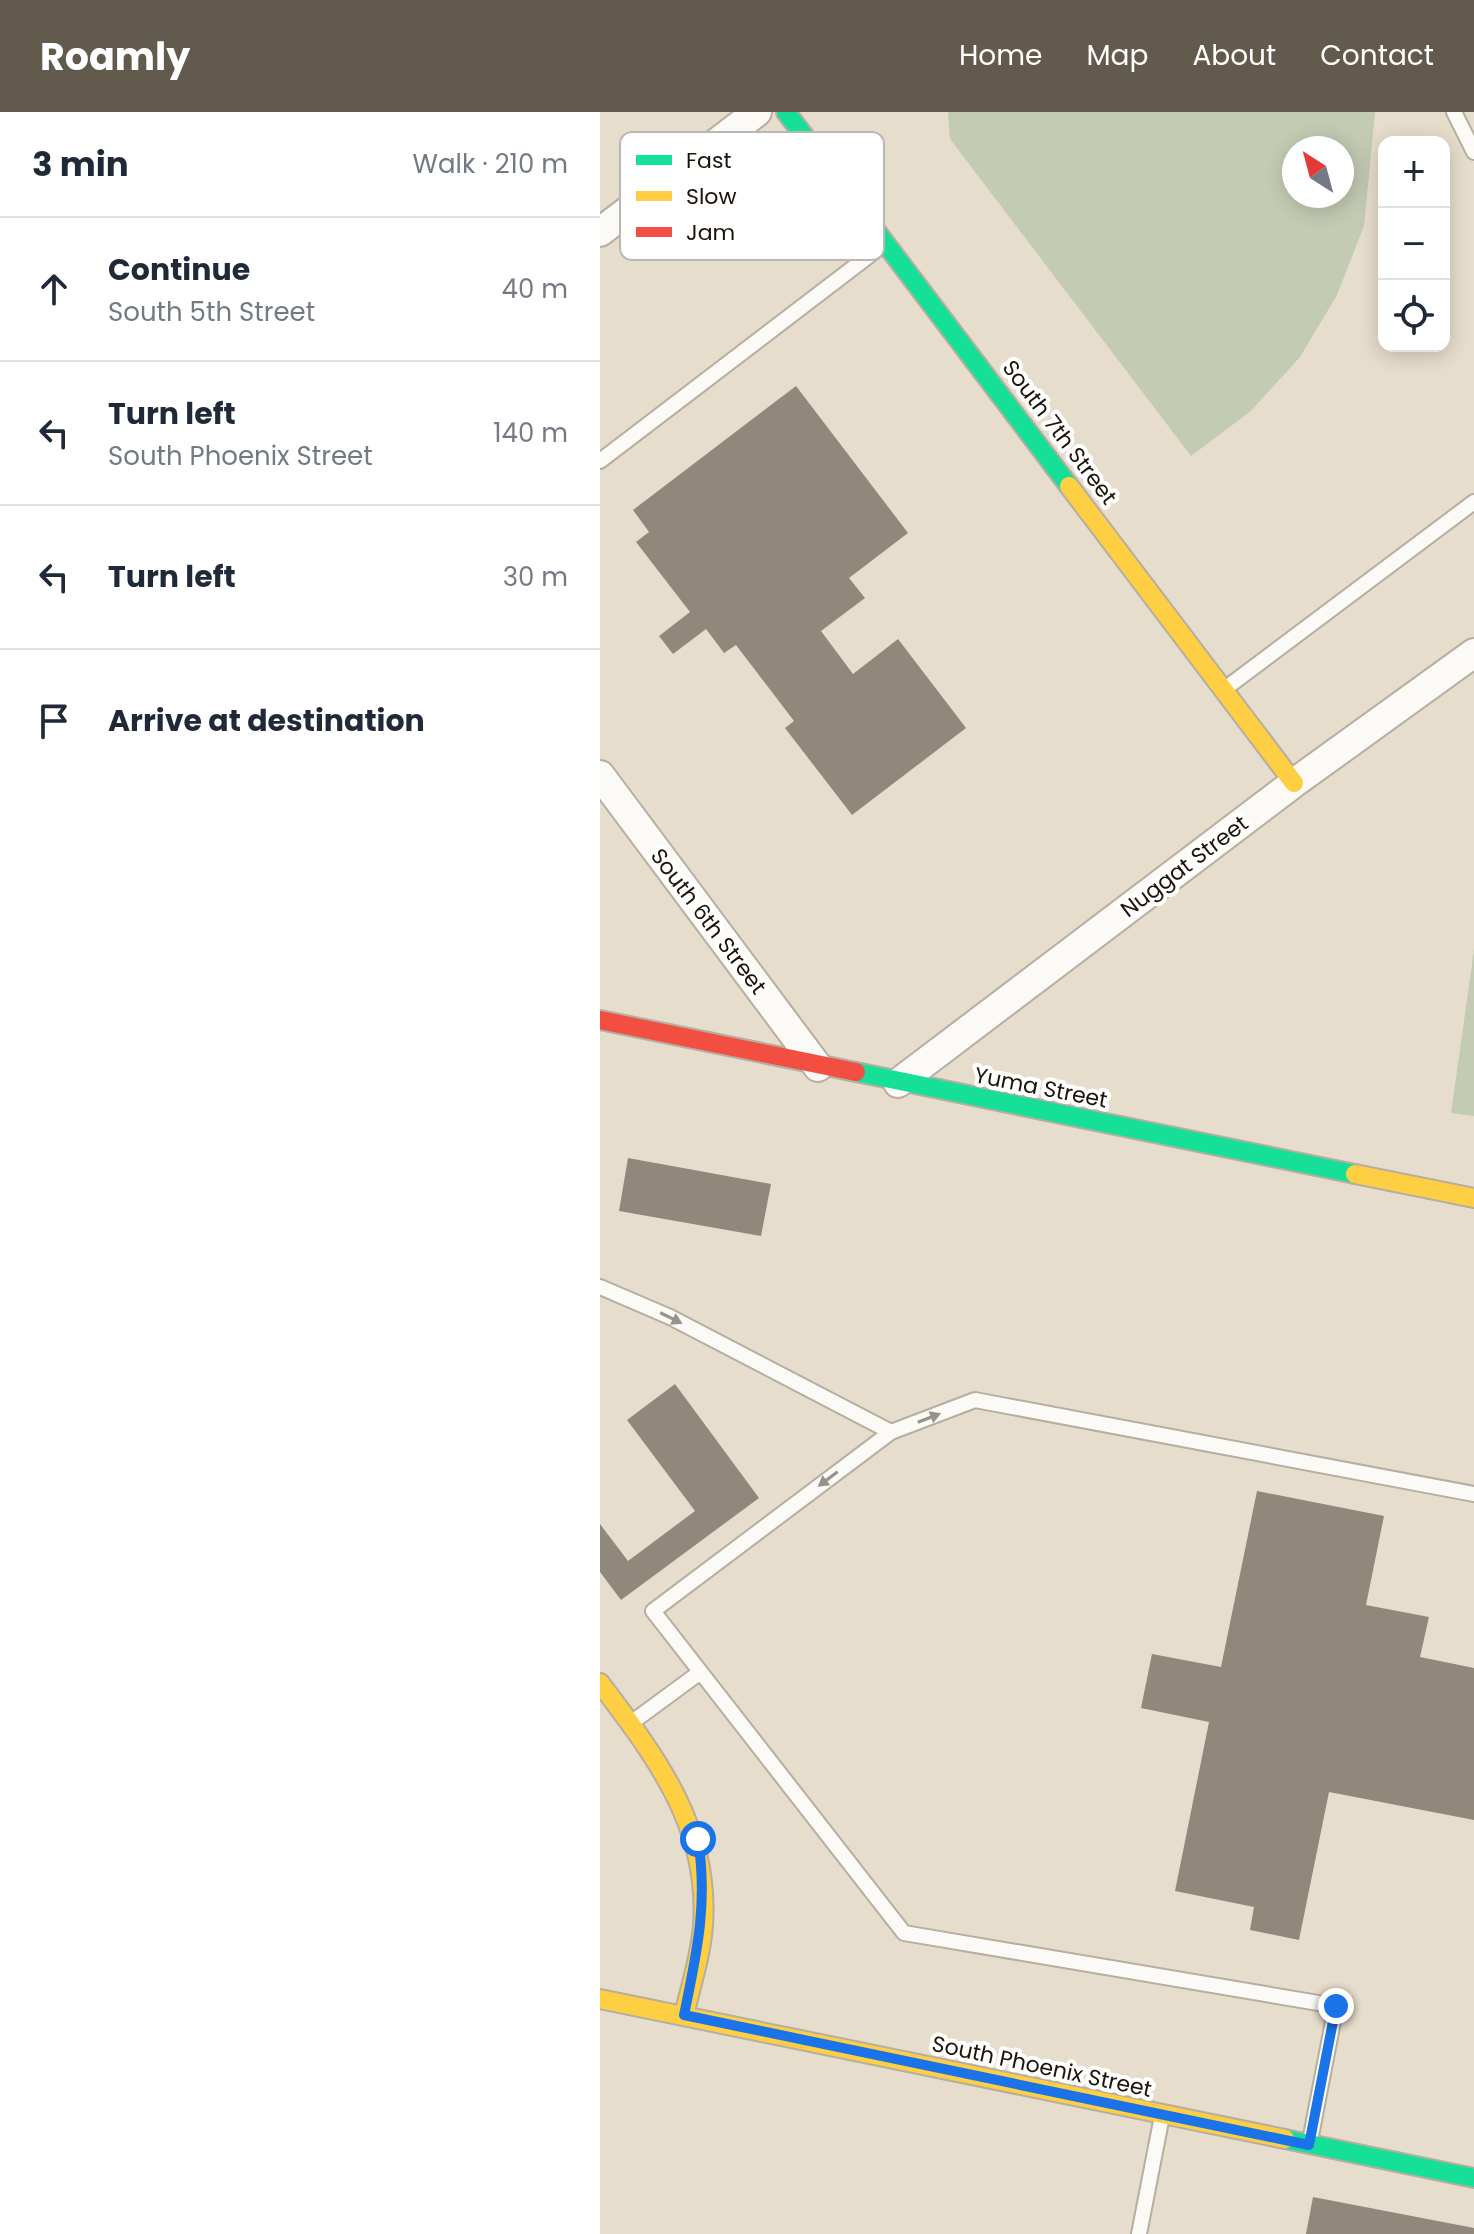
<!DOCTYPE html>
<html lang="en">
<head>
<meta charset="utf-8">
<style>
	:root { --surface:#fff; --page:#f2f2f3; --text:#1f2937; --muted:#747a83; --line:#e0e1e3; --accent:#625a4d }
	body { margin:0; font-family:Poppins,sans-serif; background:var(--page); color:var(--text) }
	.controls { position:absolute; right:24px; top:24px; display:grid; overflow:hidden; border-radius:16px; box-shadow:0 4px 20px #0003 }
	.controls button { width:72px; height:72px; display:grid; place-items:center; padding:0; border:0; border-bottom:2px solid var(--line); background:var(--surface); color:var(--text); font:40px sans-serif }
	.compass { position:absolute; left:682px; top:24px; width:72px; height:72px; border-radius:50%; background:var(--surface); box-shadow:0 4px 20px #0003; rotate:324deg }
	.stop { position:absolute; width:24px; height:24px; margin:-18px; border:6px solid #1a73e8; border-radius:50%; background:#fff }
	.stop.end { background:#1a73e8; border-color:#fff; box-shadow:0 2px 8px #0008 }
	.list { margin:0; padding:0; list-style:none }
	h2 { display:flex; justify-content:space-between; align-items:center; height:104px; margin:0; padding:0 32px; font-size:34px }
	h2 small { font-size:26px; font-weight:400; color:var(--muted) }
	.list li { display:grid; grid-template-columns:52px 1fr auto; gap:24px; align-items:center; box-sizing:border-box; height:144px; padding:0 32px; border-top:2px solid var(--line) }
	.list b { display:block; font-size:30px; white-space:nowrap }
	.list p { margin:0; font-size:26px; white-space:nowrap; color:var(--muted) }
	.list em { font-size:26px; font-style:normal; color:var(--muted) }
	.icon { flex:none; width:44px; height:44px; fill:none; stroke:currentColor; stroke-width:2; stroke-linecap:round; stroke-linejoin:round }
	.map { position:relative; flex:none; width:874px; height:2122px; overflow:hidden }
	header { display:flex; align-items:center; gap:48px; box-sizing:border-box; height:112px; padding:0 40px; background:var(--accent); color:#fff }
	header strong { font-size:38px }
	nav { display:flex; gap:44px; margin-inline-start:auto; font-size:28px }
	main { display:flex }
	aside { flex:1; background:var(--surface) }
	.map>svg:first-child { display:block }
</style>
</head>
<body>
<header>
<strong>Roamly</strong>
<nav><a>Home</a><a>Map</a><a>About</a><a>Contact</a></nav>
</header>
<main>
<aside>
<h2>3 min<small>Walk · 210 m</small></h2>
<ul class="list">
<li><svg class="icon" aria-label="ahead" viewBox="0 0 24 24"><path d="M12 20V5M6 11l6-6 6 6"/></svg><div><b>Continue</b><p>South 5th Street</p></div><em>40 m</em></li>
<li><svg class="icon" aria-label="left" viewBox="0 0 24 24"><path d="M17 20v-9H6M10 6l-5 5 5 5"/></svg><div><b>Turn left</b><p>South Phoenix Street</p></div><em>140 m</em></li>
<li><svg class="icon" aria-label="left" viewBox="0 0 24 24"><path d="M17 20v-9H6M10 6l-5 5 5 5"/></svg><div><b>Turn left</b></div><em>30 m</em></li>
<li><svg class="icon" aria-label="arrive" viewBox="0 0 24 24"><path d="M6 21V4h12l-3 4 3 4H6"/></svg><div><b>Arrive at destination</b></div></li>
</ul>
</aside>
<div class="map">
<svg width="874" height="2122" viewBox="0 0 874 2122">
	<rect width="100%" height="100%" fill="#e7ddcc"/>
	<path fill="#c4cbb3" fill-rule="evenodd" d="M348,0H775L764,114L737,183L700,245L651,299L591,344L350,27ZM694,36H742V84H694Z
		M874,838V1004L851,1001Z"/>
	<path fill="#8f887b" d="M196,274L308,421L249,466L265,486L221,519L253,562L298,527L366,616L252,703L185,616L194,609L136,533L124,541L106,517L73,542L59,524L90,500L36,430L49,420L33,398Z
		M28,1046L171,1072L161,1124L19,1099Z
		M75,1272L159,1386L21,1488L0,1460V1412L28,1449L95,1399L27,1308Z
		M657,1379L784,1404L766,1493L829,1505L820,1545L874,1556V1708L729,1680L699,1828L650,1818L654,1795L575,1779L609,1610L541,1596L552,1542L621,1555Z
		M713,2085L874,2116V2122H706Z"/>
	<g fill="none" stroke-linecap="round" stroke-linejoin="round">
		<defs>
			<path id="lane" d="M854,0L874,40
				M0,349L283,133
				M626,576L874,390
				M0,1175L70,1205L291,1320L375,1288L874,1382
				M291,1320L53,1499L304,1821L736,1894L710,2029
				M31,1611L99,1561
				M539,2122L562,2004"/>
			<path id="street" d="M0,120L157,0
				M0,663L218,955
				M298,971L694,671L874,541"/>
			<path id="fast" d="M186,0L469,374
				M256,960L755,1062
				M685,2027L874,2066"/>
			<path id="slow" d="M469,374L694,671
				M755,1062L874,1086
				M0,1571C56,1645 110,1715 103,1813C101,1843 91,1873 84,1903
				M0,1887L685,2027"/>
			<path id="jam" d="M0,908L256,960"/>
		</defs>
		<use href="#lane" stroke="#b6aea1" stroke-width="18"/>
		<use href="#street" stroke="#b6aea1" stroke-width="32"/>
		<use href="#fast" stroke="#b6aea1" stroke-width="22"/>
		<use href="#slow" stroke="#b6aea1" stroke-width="22"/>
		<use href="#jam" stroke="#b6aea1" stroke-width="22"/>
		<use href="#lane" stroke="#fbfaf7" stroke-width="14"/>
		<use href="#street" stroke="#fbfaf7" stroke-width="28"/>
		<use href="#fast" stroke="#16e098" stroke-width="18"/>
		<use href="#slow" stroke="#ffcf43" stroke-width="18"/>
		<use href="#jam" stroke="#f24e42" stroke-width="18"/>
	</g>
	<defs><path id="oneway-solid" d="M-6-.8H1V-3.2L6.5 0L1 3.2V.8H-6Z" transform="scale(2)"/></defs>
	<g fill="#96928c">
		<use href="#oneway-solid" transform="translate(71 1206) rotate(26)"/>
		<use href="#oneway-solid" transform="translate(329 1306) rotate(-21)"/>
		<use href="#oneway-solid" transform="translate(228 1367) rotate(143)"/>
	</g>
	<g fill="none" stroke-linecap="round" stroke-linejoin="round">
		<path stroke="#1a73e8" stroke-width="10" d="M98,1727C108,1792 97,1840 84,1903L709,2033L736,1894"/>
	</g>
	<g text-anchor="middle" stroke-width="8" stroke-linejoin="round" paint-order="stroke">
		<g font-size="22" fill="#1a1409" stroke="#fff">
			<text transform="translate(460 320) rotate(53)" y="8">South 7th Street</text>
			<text transform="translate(584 754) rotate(-37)" y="8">Nuggat Street</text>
			<text transform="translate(109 809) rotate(53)" y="8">South 6th Street</text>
			<text transform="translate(441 975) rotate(11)" y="8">Yuma Street</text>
			<text transform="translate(442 1954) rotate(12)" y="8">South Phoenix Street</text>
		</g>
	</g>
	<rect x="20" y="20" width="264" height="128" rx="12" fill="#fff" stroke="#bab8b5" stroke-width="2"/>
	<rect x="36" y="43" width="36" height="10" fill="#16e098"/>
	<rect x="36" y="79" width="36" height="10" fill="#ffcf43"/>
	<rect x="36" y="115" width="36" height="10" fill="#f24e42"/>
	<g font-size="22" fill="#1a1409">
		<text x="86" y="56">Fast</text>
		<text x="86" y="92">Slow</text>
		<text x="86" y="128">Jam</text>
	</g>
</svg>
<div class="controls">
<button>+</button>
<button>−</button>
<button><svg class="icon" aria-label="locate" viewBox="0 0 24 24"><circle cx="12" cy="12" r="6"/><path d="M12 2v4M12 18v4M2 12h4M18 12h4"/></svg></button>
</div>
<svg class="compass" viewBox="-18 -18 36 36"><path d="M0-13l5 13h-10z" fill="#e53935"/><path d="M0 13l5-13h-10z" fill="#747a83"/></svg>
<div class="stop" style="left:98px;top:1727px"></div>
<div class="stop end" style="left:736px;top:1894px"></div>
</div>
</main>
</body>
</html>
